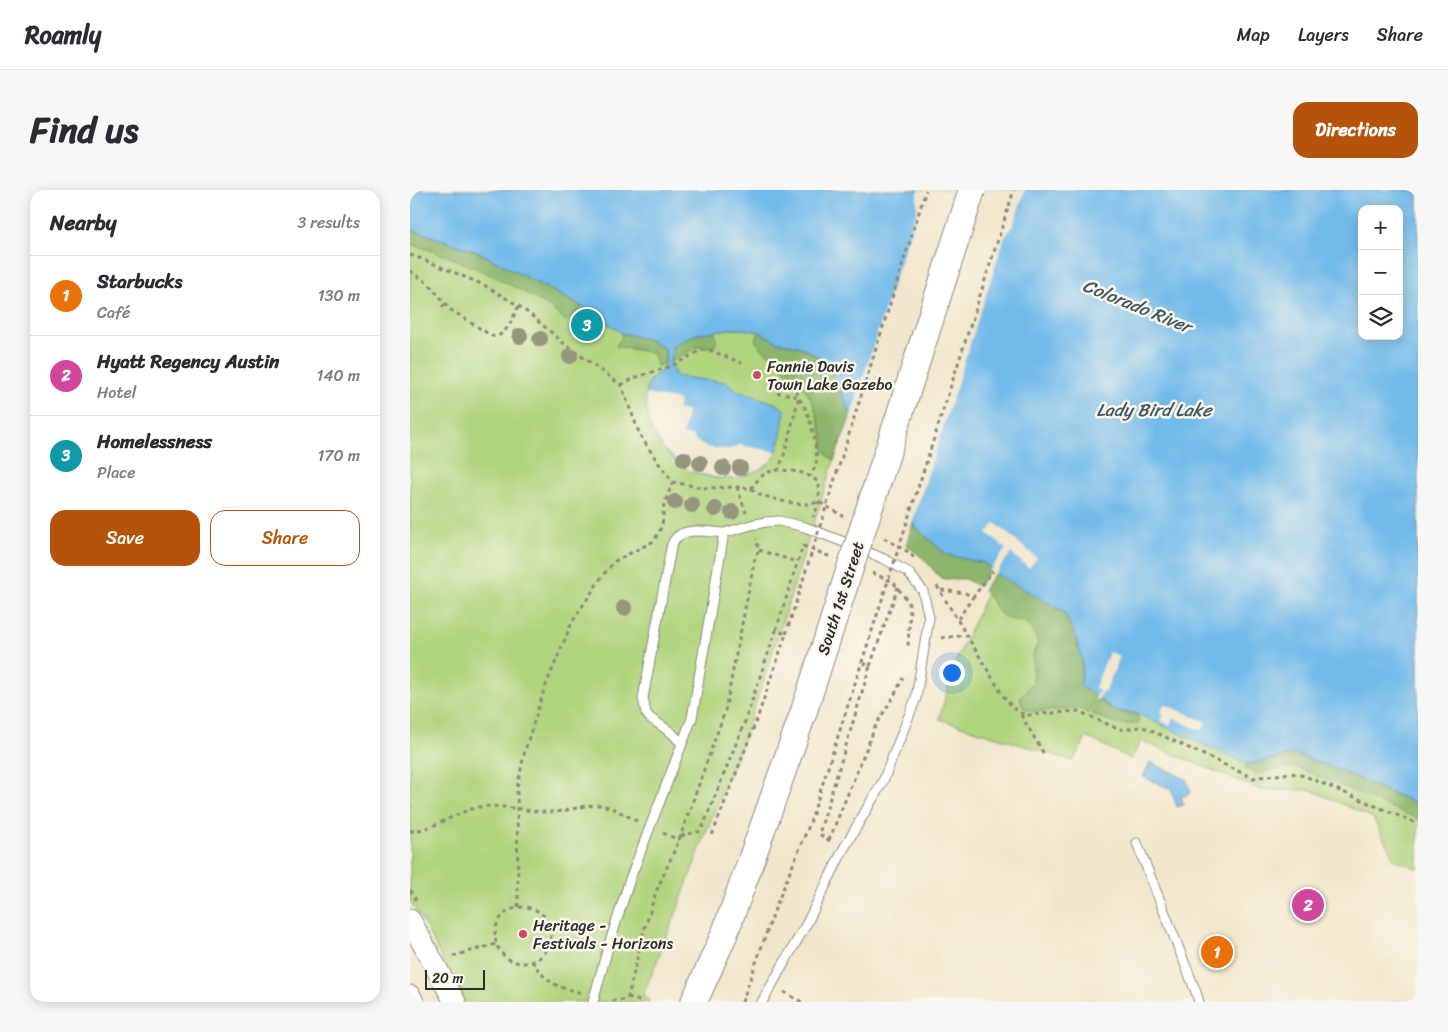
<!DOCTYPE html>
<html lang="en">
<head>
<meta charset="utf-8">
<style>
	:root { --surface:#fff; --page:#f7f7f7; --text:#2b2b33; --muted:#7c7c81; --line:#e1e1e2; --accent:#b45309 }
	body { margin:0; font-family:Sriracha,sans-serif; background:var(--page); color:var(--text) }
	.controls { position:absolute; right:15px; top:15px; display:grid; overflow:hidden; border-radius:10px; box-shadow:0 2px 12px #0003 }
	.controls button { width:45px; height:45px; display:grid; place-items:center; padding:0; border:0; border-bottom:1px solid var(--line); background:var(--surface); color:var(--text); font:25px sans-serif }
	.scale { position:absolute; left:15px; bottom:12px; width:60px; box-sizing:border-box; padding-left:5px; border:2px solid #2b2b2b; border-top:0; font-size:14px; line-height:18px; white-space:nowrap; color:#2b2b2b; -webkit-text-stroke:4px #fbf7ec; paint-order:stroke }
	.you { position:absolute; left:541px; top:482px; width:18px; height:18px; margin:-12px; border:4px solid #fff; border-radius:50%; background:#1a73e8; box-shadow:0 0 0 8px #1a73e833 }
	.badge { display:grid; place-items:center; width:32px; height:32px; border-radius:50%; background:var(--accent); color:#fff; font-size:16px; font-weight:700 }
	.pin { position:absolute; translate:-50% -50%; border:2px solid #fff; box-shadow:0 1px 5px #0006 }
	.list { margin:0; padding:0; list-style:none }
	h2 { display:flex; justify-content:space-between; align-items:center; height:65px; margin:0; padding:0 20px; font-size:21px }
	h2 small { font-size:16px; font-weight:400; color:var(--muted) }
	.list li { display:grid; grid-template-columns:32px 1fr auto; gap:15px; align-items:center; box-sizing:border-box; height:80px; padding:0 20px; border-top:1px solid var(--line) }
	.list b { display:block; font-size:19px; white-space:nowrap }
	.list p { margin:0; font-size:16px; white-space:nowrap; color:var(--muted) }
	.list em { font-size:16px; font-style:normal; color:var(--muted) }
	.actions { display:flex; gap:10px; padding:15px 20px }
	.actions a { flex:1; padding:11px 0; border:1px solid var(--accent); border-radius:15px; text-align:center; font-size:18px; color:var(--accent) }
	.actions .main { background:var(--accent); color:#fff }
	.icon { flex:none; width:28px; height:28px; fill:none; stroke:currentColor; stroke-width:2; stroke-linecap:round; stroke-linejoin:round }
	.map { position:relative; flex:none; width:1008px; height:812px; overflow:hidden; border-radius:15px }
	header { display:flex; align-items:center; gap:30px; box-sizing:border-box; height:70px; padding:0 25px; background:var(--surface); border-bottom:1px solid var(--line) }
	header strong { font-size:24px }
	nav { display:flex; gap:28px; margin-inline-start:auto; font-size:18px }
	.intro { display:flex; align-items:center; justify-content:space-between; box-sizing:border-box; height:120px; padding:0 30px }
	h1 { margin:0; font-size:35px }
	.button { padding:12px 22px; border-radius:15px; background:var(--accent); color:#fff; font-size:18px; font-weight:700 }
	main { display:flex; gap:30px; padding:0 30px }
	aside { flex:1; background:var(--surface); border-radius:15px; box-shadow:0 2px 12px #0003 }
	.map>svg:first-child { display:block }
</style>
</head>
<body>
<header>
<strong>Roamly</strong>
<nav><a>Map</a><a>Layers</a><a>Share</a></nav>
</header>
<div class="intro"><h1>Find us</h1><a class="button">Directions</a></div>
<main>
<aside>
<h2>Nearby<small>3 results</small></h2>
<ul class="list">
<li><span class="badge" style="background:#e8710a">1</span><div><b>Starbucks</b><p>Café</p></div><em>130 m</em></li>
<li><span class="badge" style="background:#d1479c">2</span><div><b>Hyatt Regency Austin</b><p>Hotel</p></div><em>140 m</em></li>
<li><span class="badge" style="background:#0f9aa8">3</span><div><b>Homelessness</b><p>Place</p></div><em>170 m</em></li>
</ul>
<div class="actions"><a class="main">Save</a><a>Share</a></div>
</aside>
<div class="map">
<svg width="1008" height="812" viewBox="0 0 1008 812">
	<rect width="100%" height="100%" fill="#fbf7ec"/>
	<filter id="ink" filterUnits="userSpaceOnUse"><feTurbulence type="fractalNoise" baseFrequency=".02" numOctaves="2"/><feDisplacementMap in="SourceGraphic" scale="10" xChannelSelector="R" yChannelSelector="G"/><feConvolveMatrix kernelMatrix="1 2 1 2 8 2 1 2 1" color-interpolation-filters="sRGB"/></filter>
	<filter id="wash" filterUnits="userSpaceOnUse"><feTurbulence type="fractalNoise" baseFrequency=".0096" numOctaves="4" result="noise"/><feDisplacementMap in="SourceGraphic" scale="20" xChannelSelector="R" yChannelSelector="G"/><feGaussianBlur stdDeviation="1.12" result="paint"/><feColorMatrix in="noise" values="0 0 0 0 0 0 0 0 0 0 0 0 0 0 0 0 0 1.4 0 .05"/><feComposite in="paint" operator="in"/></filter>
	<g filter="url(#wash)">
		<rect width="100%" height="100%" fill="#f1e6cb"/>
		<path fill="#b0d47d" stroke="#6e8054" d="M0,39L68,62L173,117L212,143L304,141L319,139H334L350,142L437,216L441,224L420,282L358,477L332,553L296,642L266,723L233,806L239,809L238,812H54L10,726L0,711Z
			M586,384L865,568L1008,611V679L984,669L963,628L901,600H851L731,551L721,569L677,547L663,571L529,529L547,468Z"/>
		<path fill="#8cb66c" stroke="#5c704c" d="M0,39L68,62L173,117L157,130H155C137,113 115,103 93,91C63,76 32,63 0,54Z
			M304,141C307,147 307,151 304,157L289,156L260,172L263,155L287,144Z
			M350,142L368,152L391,157L412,169L428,193L441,224L424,270L418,266L413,258V247L404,215L396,200L385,188L375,181L367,169L353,160L345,150Z
			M212,143L240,150L255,159V173L247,176L243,163L206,156L211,149Z
			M503,333L504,336L537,365L574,373L581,379L568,396L555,389H533L526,383L513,368L496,355Z
			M585,383L654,422L665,446L672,470V494L685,504L686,507L679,523L666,518L623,522L613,517L610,508L623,492V464L628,453L625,445L615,432C608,430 598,430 592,425C584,419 582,407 573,400Z
			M688,509L696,516L708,522L728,524V534H708L682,524Z
			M885,564L918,576L1008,614V629L889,578L877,577L863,579L848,584L836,579L835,576L838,574Z"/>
		<path fill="#72baea" stroke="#4e728a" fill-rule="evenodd" d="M0,0H1008V614L918,576L885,564L838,574L792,554L728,524L703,520L691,510L670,496L672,483V470L665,446L654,422L586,384L574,373L537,365L504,336L497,321L462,266L437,216L428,193L412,169L391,157L368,152L350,142L334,139H319L287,144L263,155L260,172L266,186L295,190L317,192L327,200L367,214L375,220C372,235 371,261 361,271C356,277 347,280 341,283C301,300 255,275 241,236C236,223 233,202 240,190C242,187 245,186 249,183C257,178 256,168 255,159L240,150L212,143L173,117L68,62L0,39ZM952,19H989V146H952Z
			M740,572L776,589L781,603L771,607L774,615L767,617L761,599L733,587Z"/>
		<path fill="#f1e6cb" d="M509,0H615L603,35L594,49L501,336L495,322L460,267L440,228L507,20V4Z
			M236,204L269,210L267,220L277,221L273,245L282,246L290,254L296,257L313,259H320L330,255L367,262L360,272L347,280L325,288L304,287L279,280L254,259L245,244L240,235L237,218Z
			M585,333L627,368L619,378L601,363L584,385L579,381L596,359L577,343Z
			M699,462L710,466L695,502L692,501L688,510L685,509L689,500L685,498Z
			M754,514L796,532L792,541L763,528L760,535L751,531L754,525L751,523Z"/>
	</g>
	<g filter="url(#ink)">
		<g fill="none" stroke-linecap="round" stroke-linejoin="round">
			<defs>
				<path id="service" d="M272,554L262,543L240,528L236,523L233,508L261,358C266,334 296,342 314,343
					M727,653L786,802L789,812
					M183,812L197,761L220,689L282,528L314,343L341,335L356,332L369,331L395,337L449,358L474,369L498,382L513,401L519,428L506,508L473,591L433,660L397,733L352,812"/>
				<path id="tertiary" d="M0,730L45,812
					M0,806L3,812"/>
				<path id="primary" d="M284,812L314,745L338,679L393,524"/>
			</defs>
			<use href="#service" stroke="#8e887b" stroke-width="11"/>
			<use href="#tertiary" stroke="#8e887b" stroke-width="23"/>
			<use href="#primary" stroke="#8e887b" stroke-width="28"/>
			<path stroke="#8e887b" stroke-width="3" stroke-dasharray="4 4" stroke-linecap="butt" d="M0,65L12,69L74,95L109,116L122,126L156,155L211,195L230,245L247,271L263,292L293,298L329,297L341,299L351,305L372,311L389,314H400L409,312L433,326
				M0,81L18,93L41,120L82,146C97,148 102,127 109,116
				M32,117L36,114
				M365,190C378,194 388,195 388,211L375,262L369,279
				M211,195L224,188L264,175L291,160L302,161L332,173
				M361,198L364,202C371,204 381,204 387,207C399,214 409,262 406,275C405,278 402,282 401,286
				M327,297L336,323
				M341,299C352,282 361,278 381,281C393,282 400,285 409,293V312L403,327
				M474,348L500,363L504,368
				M393,356L421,367
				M349,360L387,372
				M462,383L483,392L497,410L500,417L498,457
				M527,396L592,504C600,514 606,524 619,525L668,521L706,538L714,540L729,537L736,538L843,588L881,583L895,586L1008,634
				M531,400L555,403L563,407L583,381
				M548,429L563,407
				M366,440L393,355
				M531,448L557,445
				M460,476L488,397
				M611,525L634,564
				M0,641C23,640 43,624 65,618C88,612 118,623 142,622C159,622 178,612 195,616C206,619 217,626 227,631
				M253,643L269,650
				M271,646L291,641L334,534L366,440L376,444L347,529L301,648
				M419,650L466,535L485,504L493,488
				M420,651L409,644L460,476L451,472
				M0,700L6,710
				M108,717L107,598L115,560L134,500L162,432L193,385L205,371L244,351L252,336L254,314L263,292
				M85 745a28 28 0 1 1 56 0a28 28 0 1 1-56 0Z
				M43,766L86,754
				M122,771C138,795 146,796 172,803
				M374,802L392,812
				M218,807L232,812
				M203,812L204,810H216L218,807L233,744L246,702L269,650L315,521L345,368L349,360L346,349"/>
			<use href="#service" stroke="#fff" stroke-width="9"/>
			<use href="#tertiary" stroke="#fff" stroke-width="21"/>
			<use href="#primary" stroke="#fff" stroke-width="26"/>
			<defs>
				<path id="primary-bridge" d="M393,524L562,0"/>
			</defs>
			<use href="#primary-bridge" stroke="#8e887b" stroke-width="28" stroke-linecap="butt"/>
			<path stroke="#8e887b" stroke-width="3" stroke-dasharray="4 4" stroke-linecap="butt" d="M376,444L516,0
				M332,812L366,716L400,633L604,0"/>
			<use href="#primary-bridge" stroke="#fff" stroke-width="26"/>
		</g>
		<g fill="#96967f">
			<circle cx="184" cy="139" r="8"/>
			<circle cx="110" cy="146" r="8"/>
			<circle cx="130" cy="149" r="8"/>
			<circle cx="160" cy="166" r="8"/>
			<circle cx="274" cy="269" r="8"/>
			<circle cx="290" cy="273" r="8"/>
			<circle cx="313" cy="278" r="8"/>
			<circle cx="330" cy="278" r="8"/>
			<circle cx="265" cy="312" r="8"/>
			<circle cx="282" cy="315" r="8"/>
			<circle cx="305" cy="319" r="8"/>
			<circle cx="322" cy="322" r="8"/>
			<circle cx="214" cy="418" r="8"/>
		</g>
	</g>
	<g fill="#d1495b" stroke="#fbf7ec" stroke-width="2">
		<circle cx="347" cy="185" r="5"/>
		<circle cx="113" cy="744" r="5"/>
	</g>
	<g text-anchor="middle" stroke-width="5" stroke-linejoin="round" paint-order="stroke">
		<g font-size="16" fill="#2b2b2b" stroke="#fbf7ec" text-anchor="start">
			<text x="357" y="182">Fannie Davis<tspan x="357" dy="18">Town Lake Gazebo</tspan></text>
			<text x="123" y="741">Heritage -<tspan x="123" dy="18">Festivals - Horizons</tspan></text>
		</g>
		<g font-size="16" fill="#2b2b2b" stroke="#fbf7ec">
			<text transform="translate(430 408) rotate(-72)" y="6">South 1st Street</text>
		</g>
		<g font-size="18" font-style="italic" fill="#405664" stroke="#fbf7ec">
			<text transform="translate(727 116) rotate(22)" y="6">Colorado River</text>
			<text x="744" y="226">Lady Bird Lake</text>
		</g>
	</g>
</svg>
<div class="controls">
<button>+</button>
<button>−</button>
<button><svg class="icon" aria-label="layers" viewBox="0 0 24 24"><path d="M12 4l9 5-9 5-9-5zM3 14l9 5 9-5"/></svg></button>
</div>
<div class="scale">20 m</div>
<div class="you"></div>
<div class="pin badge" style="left:807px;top:762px;background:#e8710a">1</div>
<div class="pin badge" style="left:898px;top:715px;background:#d1479c">2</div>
<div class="pin badge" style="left:177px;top:135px;background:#0f9aa8">3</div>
</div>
</main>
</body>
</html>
